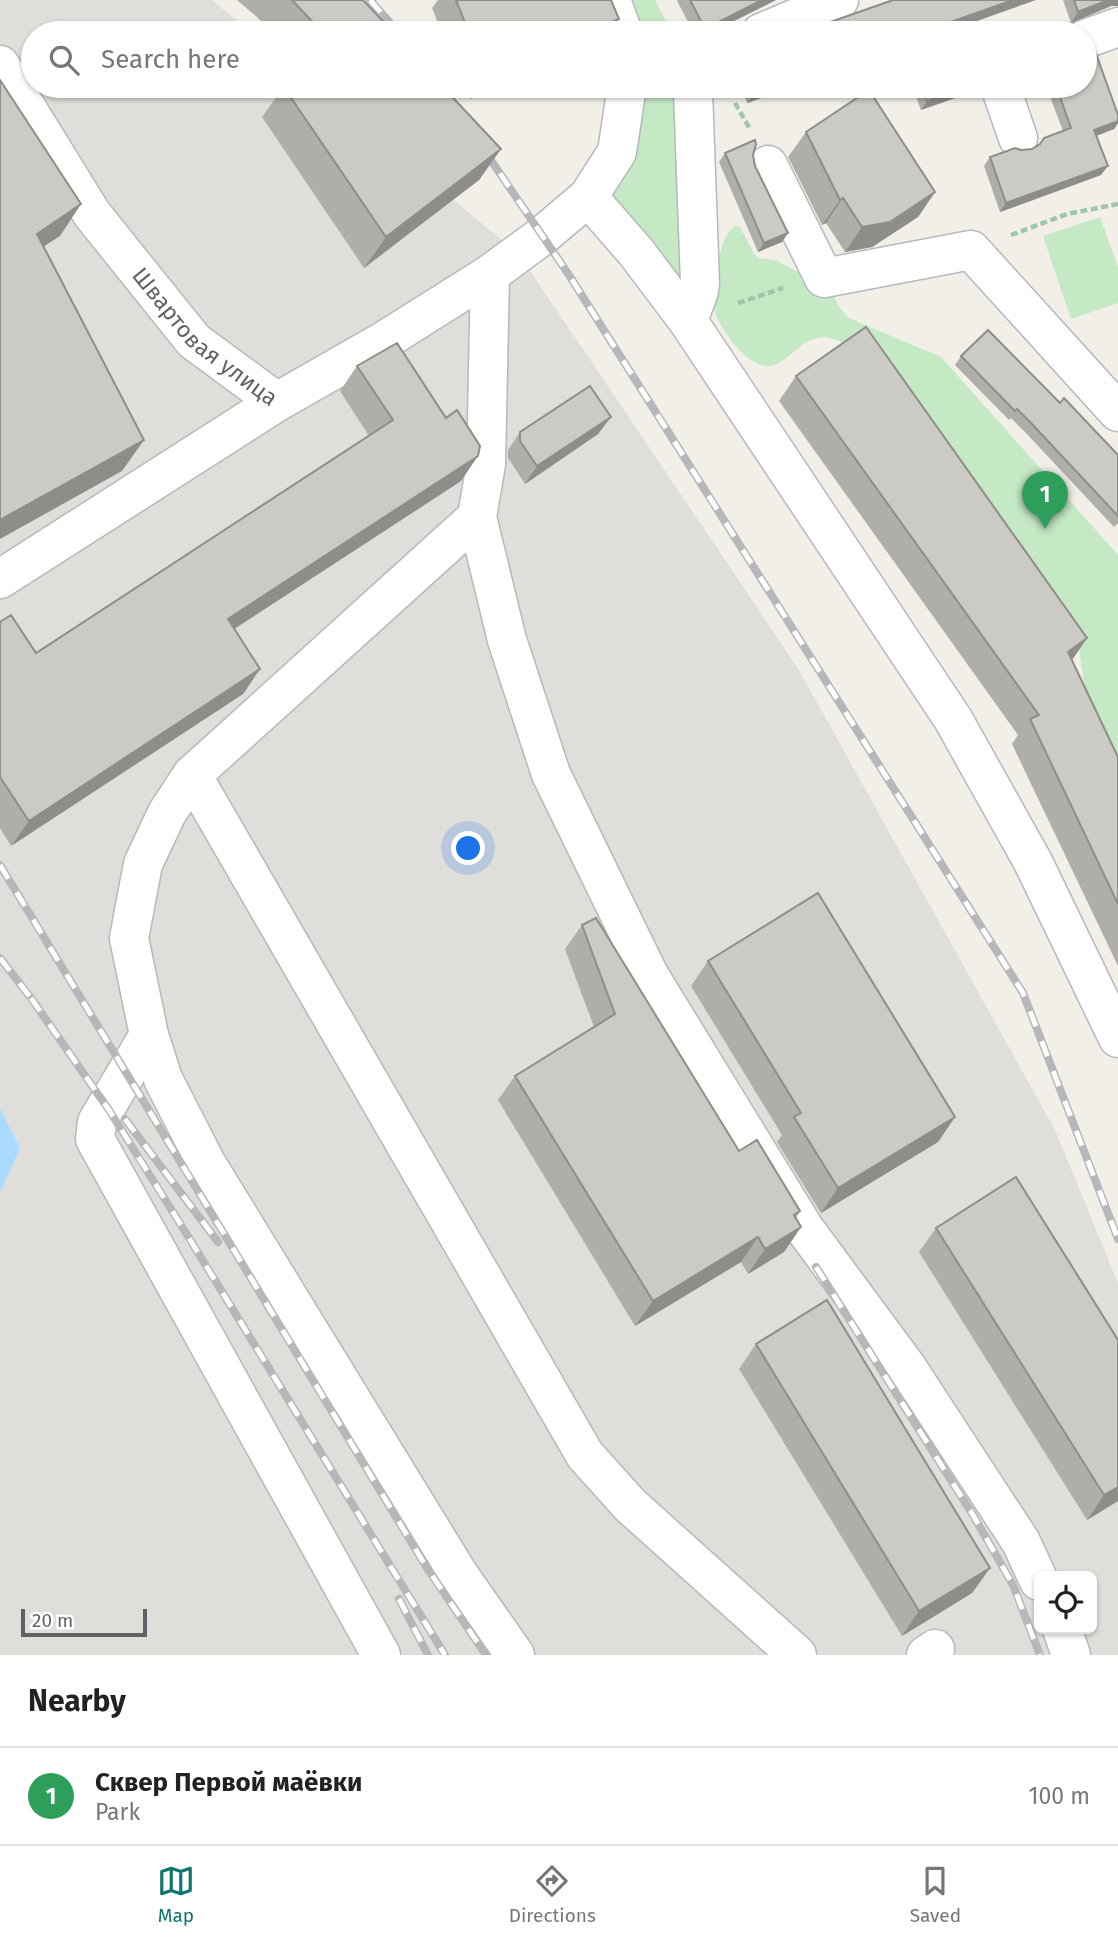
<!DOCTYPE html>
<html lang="en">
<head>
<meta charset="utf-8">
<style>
	:root { --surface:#fff; --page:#f6f6f6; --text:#222; --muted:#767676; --line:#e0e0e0; --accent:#0f766e }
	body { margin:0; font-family:"Fira Sans",sans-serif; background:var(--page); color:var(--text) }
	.controls { position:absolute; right:21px; bottom:21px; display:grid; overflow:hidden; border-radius:10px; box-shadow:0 2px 5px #0004 }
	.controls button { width:63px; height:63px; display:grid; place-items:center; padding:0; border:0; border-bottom:2px solid var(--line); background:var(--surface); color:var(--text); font:35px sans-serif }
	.scale { position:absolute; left:21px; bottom:18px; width:126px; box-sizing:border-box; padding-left:7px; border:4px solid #5f6368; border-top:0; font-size:19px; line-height:24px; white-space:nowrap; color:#5f6368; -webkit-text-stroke:5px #fff; paint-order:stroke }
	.you { position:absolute; left:469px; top:849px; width:24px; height:24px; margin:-18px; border:5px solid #fff; border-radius:50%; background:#1a73e8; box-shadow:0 0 0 10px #1a73e833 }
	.badge { display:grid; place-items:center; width:46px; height:46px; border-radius:50%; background:var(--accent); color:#fff; font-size:23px; font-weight:700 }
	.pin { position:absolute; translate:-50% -58px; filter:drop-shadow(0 2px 4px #0008) }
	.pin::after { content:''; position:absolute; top:37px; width:24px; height:21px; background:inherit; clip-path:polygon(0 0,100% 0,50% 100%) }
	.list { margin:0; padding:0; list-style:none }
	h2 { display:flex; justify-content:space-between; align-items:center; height:91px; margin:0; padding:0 28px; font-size:30px }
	h2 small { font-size:23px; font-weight:400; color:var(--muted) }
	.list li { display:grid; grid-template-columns:46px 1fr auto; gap:21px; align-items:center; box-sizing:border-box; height:98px; padding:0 28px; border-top:2px solid var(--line) }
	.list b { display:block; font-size:26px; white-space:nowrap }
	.list p { margin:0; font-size:23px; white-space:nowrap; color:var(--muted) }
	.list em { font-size:23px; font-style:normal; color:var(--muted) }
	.icon { flex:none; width:38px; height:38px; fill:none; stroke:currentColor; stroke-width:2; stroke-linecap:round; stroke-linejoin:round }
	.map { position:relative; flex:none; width:1118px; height:1655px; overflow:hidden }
	.search { position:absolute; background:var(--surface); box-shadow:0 2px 5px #0004; left:21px; right:21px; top:21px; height:77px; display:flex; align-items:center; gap:18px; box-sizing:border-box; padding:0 24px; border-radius:38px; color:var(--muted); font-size:26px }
	.sheet { height:189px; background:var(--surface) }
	nav { display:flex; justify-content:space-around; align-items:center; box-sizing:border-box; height:98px; border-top:2px solid var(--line); background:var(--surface); font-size:19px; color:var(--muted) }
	nav a { display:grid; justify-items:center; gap:4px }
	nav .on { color:var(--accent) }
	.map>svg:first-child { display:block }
</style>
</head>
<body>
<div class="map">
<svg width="1118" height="1655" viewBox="0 0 1118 1655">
	<rect width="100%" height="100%" fill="#f1efe8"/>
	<path fill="#e0deda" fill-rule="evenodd" d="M0,0H212L252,33H33V86H315L518,253L589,358L799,670L1055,1130L1118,1283V1655H0V1193L20,1148L0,1108ZM1039,1576H1092V1629H1039Z"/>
	<path fill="#c5e8c5" d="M629,0H655L672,33H641Z
		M643,86H681L686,289L611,202L612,191Z
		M1100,217L1118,267V303L1071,319L1043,236Z
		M735,226L740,227L754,254L759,258L775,260L816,281L833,294L839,307L849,318L941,357L1118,555V797L1080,713L1084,684L1079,649L864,354C853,349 836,337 825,337C802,337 793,358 774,365C748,375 710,317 711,295C711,290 714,284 715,279C719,261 720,238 735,226Z"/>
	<path fill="#aadaff" d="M0,1108L20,1148L0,1193Z"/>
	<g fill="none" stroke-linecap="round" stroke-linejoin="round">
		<defs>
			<g id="minor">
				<path d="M611,0L623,33"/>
				<path d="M761,33L839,0"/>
				<path d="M1085,39L1118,27"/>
				<path id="s1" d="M0,65L92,214L194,341L277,402"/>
				<path d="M1000,86L1018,138"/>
				<path d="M768,165L824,278L971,250L1118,412"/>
				<path d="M588,197L636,252L688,321L953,719L1033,862L1118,1038"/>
				<path d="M490,274L486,464L477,517L507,640L551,774L649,975L804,1228L906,1366L1021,1542L1039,1581"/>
				<path d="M688,321L699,291L700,283L693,91L694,86"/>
				<path d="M477,517L192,775L167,813L143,864L129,938L149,1035L163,1079L206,1163L459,1575L515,1655"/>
				<path d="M0,579L277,402L382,342L490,274L542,236L588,197L617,152L627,86"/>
				<path d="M192,775L585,1455L630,1505L797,1655"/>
				<path d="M149,1035L97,1122L95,1139L381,1655"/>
				<path d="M1062,1629L1071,1655"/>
				<path d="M926,1655L935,1649"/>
			</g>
		</defs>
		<use href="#minor" stroke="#b5b8bc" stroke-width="41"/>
		<path stroke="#9cc7a9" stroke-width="4.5" stroke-dasharray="7 3.5" stroke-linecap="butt" d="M735,103L750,129
			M1011,235L1067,214L1118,204
			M738,303L783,288"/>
		<use href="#minor" stroke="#fff" stroke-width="38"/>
		<defs>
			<path id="rail" d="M370,0L399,33
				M482,147L569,275L1023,993L1118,1239
				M0,865L427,1568L486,1655
				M0,958L37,1006
				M31,998L109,1110L181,1225L445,1655
				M125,1119L218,1242
				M816,1267L973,1515L1013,1585L1040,1655
				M399,1599L428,1655"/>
		</defs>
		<use href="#rail" stroke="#b6b7b8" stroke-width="8"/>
		<use href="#rail" stroke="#fff" stroke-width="5" stroke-dasharray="16" stroke-linecap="butt"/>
	</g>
	<path fill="#afaea9" d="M237,0H363L394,33H272L257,17Z
		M438,0H611L619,19L609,33H442L432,8Z
		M678,0H776L710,33H694L677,1Z
		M1063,0H1118L1111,6L1071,23Z
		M284,86L501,149L479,180L364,268L262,117Z
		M464,86H501L470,99Z
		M541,86H566L544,94Z
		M741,86H796L747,103Z
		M912,86H963L964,88L958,97L921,110Z
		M1046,86H1085L1118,115V123L1114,129L1096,136L1101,175L1000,212L984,166L990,157L1032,149L1039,145L1044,138L1063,131Z
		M806,132L935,192L918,217L872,247L845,252L826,223L822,225L788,157Z
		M725,153L753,155L755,166L788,233L782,242L758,252L719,162Z
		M961,356L1060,403L1118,455V523L1114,527L1025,432L1011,418L1009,420L955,365Z
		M357,366L461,481L234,629L260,669L243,694L11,846L0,828V622L36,653L369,436L340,391Z
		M796,376L1087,638L1072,660L1118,757V966L1012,744L1018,735L779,401Z
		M611,417L598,434L525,484L508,458V450L520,432Z
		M582,925L739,1151L800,1211L796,1218L801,1227L784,1252L748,1274L741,1262L635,1326L498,1100L515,1076L594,1027L565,949Z
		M708,961L955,1117L938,1142L821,1213L777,1142L782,1135L691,986Z
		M936,1228L1118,1340V1501L1087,1520L919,1252Z
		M756,1344L990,1568L972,1593L902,1636L739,1369Z"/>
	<path fill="#8f8d8a" d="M762,0H776L710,33H702L705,29Z
		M1013,0H1036L943,33H920Z
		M1108,0H1118V6H1111L1071,23L1078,12Z
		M619,19L609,33H586Z
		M479,86H501L470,99Z
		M550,86H566L544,94Z
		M773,86H796L747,103L755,92Z
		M964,88L958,97L921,110L927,101Z
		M1118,121V123L1114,129L1088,139L1094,130Z
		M501,149L479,180L364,268L386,237Z
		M1108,166L1101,175L1000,212L1006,203Z
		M935,192L918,217L872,247L845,252L862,227Z
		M843,198L826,223L822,225L840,200Z
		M81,204L60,236L15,265L37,234Z
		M788,233L782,242L758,252L764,243Z
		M611,417L598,434L525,484L537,466Z
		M144,440L122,471L0,539V520Z
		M478,456L461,481L211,644L228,619Z
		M1087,638L1070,663L1068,652Z
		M260,669L243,694L11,846L29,821Z
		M955,1117L938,1142L821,1213L838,1188Z
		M801,1227L784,1252L748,1274L765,1249Z
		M758,1237L741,1262L635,1326L653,1301Z
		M1118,1487V1501L1087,1520L1104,1495Z
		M990,1568L972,1593L902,1636L919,1611Z"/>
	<path fill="#cccac5" stroke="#8f8d8a" stroke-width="2" d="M292,0H363L394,33H323Z
		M456,0H611L619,19L586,33H469Z
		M690,0H762L705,29Z
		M893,0H1013L920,33H799Z
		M1074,0H1108L1078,12Z
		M1095,51L1118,115V121L1094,130L1108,166L1006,203L990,157L1015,148L1021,150L1032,149L1040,144L1044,138L1071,128L1056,86H1085V54Z
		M0,80L81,204L37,234L144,440L0,520Z
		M283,86H442L501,149L386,237Z
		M752,86H773L755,92Z
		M921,86H963L964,88L927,101Z
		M869,90L935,192L890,222L862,227L843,198L840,200L806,132Z
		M755,140L756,144L753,155L755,166L788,233L764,243L725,153Z
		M866,327L1087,638L1068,652L1118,757V904L1030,719L1039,715L796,376Z
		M988,330L1060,403L1064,398L1118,455V516L1031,423L1017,409L1015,411L961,356Z
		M397,343L446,418L457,410L480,446L478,456L228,619L260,669L29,821L0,777V622L11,615L36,653L393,420L357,366Z
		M590,386L611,417L537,466L520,441V432Z
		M818,893L955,1117L838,1188L794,1117L801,1113L708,961Z
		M596,918L739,1151L757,1140L800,1211L794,1215L801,1227L765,1249L758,1237L653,1301L515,1076L615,1014L582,925Z
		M1016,1177L1118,1340V1487L1104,1495L936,1228Z
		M827,1300L990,1568L919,1611L756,1344Z"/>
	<g text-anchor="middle" stroke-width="6" stroke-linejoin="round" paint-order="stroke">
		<g font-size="23" fill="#5f6368" stroke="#fff">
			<text dy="8" stroke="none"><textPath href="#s1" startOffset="343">Швартовая улица</textPath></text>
		</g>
	</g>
</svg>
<div class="controls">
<button><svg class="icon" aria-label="locate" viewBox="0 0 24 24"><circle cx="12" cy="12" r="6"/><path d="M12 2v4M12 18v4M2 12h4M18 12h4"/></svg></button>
</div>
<div class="scale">20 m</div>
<div class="you"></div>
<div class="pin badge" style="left:1045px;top:529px;background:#2e9e5b">1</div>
<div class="search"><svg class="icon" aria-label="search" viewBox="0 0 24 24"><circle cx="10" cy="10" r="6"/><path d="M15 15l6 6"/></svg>Search here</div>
</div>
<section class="sheet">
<h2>Nearby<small></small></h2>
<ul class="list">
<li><span class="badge" style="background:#2e9e5b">1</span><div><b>Сквер Первой маёвки</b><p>Park</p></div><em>100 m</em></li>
</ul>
</section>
<nav>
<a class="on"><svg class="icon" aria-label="map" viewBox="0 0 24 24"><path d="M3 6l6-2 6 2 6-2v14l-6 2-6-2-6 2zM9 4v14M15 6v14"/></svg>Map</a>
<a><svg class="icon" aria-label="directions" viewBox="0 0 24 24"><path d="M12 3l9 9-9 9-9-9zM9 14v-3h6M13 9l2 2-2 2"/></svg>Directions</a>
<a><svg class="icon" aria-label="saved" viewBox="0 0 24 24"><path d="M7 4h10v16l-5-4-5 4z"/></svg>Saved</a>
</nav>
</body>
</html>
